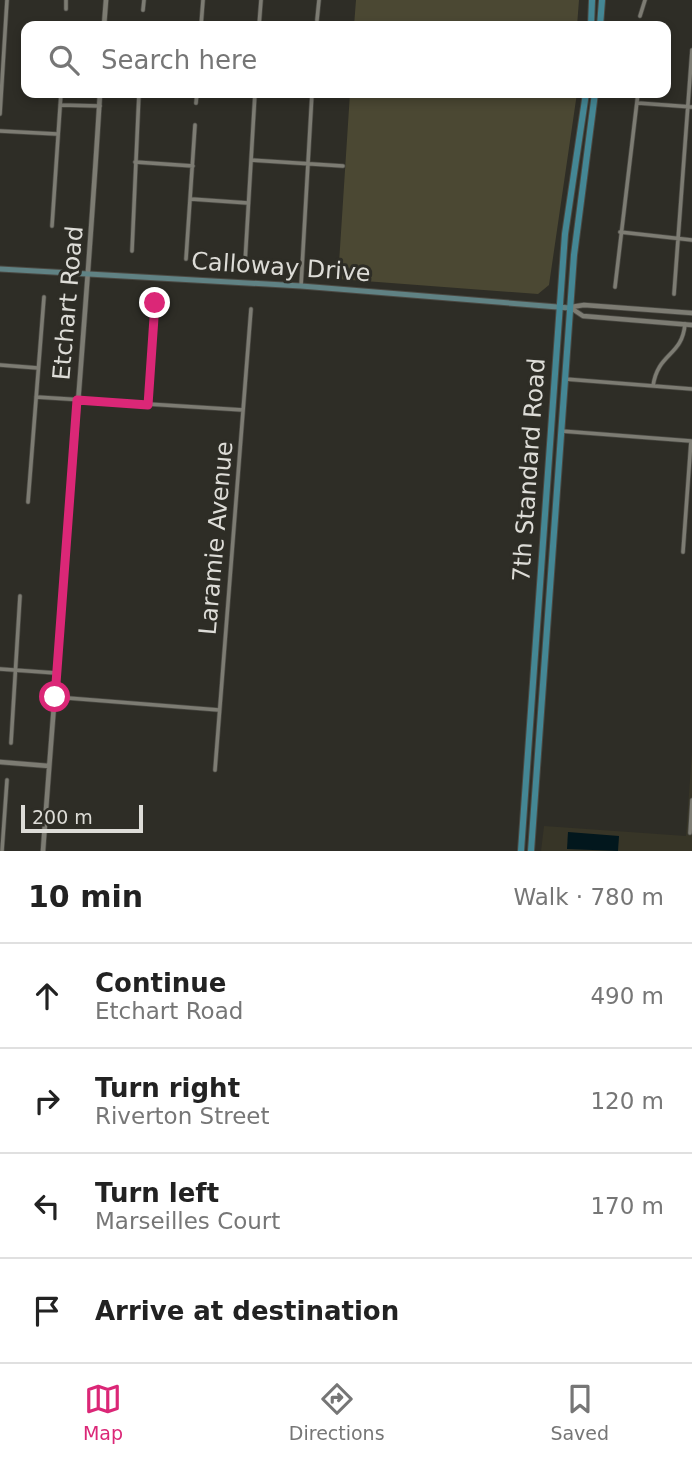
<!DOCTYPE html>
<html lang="en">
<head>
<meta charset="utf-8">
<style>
	:root { --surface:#fff; --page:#f2f2f2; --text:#222; --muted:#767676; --line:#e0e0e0; --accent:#db2777 }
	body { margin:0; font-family:"DejaVu Sans",sans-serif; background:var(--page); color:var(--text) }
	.scale { position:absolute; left:21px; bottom:18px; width:122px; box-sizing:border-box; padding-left:7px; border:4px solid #dddcd7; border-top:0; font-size:19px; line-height:24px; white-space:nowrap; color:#dddcd7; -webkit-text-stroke:5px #2e2d26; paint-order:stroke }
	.stop { position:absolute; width:21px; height:21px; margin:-16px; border:5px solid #db2777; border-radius:50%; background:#fff }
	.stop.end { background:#db2777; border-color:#fff; box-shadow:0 2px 7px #0008 }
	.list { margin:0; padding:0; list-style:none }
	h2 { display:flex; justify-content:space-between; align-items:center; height:91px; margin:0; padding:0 28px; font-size:30px }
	h2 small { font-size:23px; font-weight:400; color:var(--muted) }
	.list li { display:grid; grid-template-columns:46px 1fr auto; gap:21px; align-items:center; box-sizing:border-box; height:105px; padding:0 28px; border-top:2px solid var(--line) }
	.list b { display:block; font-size:26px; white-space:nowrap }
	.list p { margin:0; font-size:23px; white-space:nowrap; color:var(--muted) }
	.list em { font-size:23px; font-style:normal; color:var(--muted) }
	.icon { flex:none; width:38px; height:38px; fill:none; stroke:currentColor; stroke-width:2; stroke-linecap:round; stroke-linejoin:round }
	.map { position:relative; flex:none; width:692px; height:851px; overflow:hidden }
	.search { position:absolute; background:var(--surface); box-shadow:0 4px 10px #0003; left:21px; right:21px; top:21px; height:77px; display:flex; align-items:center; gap:18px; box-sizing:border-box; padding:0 24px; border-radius:14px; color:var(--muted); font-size:26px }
	.sheet { height:511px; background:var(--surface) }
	nav { display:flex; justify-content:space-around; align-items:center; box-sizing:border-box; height:98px; border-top:2px solid var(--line); background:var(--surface); font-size:19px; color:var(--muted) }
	nav a { display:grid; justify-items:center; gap:4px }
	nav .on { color:var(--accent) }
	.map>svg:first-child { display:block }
</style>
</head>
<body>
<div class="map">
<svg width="692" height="851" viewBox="0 0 692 851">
	<rect width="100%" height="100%" fill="#2e2d26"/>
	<path fill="#373527" d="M692,751V851H541L544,826L686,836Z"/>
	<path fill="#4b4833" d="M356,0H579L577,26H354Z
		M350,93H577L549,285L538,294L338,279Z"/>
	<path fill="#02171d" d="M568,832L619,836L618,851L567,849Z"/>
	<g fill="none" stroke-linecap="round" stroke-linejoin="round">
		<defs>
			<path id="minor" d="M66,9V0
				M143,10L144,0
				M640,16L645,0
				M317,20L319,0
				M201,26L203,0
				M259,26L261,0
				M196,103L197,93
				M638,103L692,107
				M60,105L100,106
				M0,114L7,0
				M0,131L57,134
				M251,160L343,166
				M135,162L193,166
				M191,199L248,203
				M52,226L61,93
				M620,232L692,240
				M132,251L139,93
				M186,259L195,125
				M245,263L255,93
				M301,286L312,93
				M615,287L638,93
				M674,294L692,50
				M0,365L38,368
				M565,379L692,389
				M653,386C658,352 682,357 685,324
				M36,397L243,410
				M148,405L155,303
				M561,431L691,441L683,552
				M28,502L44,297
				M0,669L56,673
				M55,697L219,710
				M11,743L20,596
				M215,770L251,309
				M690,833L692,800
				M2,851L7,780"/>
			<path id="tertiary" d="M104,26L106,0
				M571,307L584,305L692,313
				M571,308L583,316L692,325
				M0,762L49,766
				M43,851C61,598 85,346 100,93"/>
			<path id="secondary" d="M0,269L301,286L570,308"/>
			<path id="primary" d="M591,26L592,0
				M600,26L602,0
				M521,851L565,234L586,93
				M531,851L574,255L595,93"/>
		</defs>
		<use href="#minor" stroke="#4a4943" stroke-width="5"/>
		<use href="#tertiary" stroke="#4a4943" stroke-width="6"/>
		<use href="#secondary" stroke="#4a4943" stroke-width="7"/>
		<use href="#primary" stroke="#4a4943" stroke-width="8"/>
		<use href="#minor" stroke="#7d7c73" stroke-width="3.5"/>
		<use href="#tertiary" stroke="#7d7c73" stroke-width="4.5"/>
		<use href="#secondary" stroke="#608284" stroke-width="5"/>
		<use href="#primary" stroke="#448795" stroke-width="6"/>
	</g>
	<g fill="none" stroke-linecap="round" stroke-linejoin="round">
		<path stroke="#db2777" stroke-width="9" d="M55,697L77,400L148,405L155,303"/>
	</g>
	<g text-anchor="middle" stroke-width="6" stroke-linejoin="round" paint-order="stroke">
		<g font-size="24" fill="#dddcd7" stroke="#2e2d26">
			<text transform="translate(281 267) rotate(4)" y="8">Calloway Drive</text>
			<text transform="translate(68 303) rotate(-85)" y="8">Etchart Road</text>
			<text transform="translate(529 470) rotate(-86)" y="8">7th Standard Road</text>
			<text transform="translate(216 538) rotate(-85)" y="8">Laramie Avenue</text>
		</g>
	</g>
</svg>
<div class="scale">200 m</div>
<div class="stop" style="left:55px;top:697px"></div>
<div class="stop end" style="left:155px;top:303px"></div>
<div class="search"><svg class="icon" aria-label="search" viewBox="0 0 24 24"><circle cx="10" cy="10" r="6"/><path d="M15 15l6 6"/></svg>Search here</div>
</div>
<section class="sheet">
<h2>10 min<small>Walk · 780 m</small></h2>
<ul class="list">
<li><svg class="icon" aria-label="ahead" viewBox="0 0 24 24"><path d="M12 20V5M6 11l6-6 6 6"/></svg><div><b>Continue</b><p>Etchart Road</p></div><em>490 m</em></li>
<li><svg class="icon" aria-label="right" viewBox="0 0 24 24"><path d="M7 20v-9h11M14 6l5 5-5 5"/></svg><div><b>Turn right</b><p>Riverton Street</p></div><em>120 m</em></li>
<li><svg class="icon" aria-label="left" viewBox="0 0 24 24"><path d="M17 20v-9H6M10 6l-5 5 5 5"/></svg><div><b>Turn left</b><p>Marseilles Court</p></div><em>170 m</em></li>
<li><svg class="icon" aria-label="arrive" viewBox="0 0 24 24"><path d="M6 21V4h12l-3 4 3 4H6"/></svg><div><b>Arrive at destination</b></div></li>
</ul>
</section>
<nav>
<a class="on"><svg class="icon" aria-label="map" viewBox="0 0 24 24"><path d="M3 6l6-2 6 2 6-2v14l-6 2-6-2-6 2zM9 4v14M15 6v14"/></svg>Map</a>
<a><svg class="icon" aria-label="directions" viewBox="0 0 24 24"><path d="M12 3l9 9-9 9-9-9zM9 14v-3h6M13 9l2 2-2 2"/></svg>Directions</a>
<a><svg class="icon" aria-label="saved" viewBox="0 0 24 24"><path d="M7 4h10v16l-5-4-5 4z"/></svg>Saved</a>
</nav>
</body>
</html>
